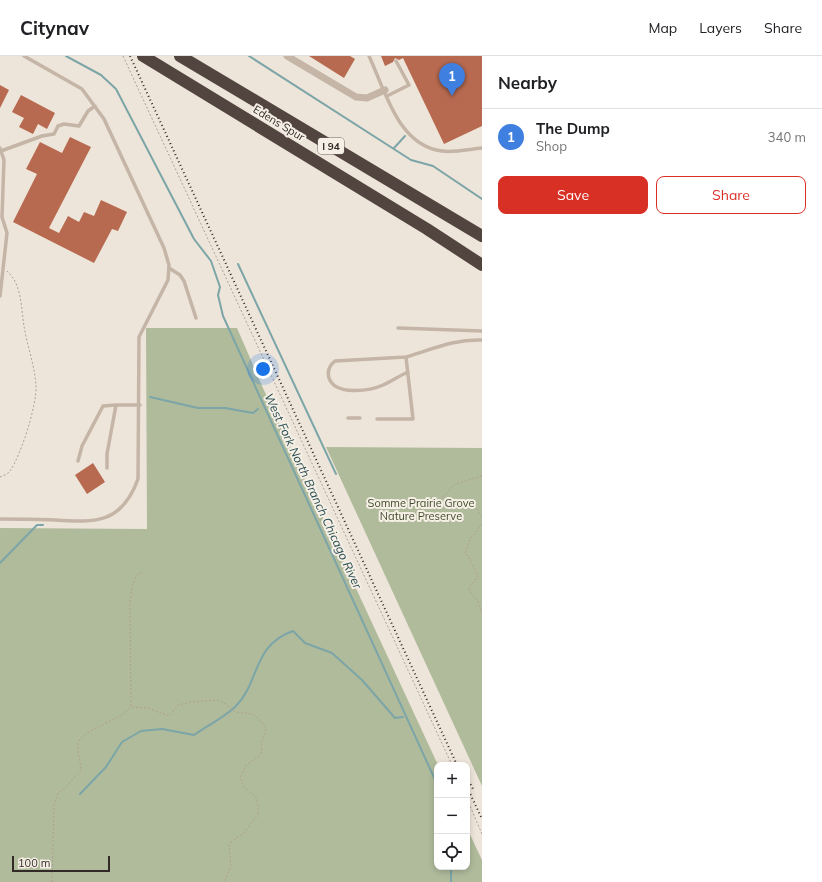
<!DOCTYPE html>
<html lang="en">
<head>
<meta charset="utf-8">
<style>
	:root { --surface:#fff; --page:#f6f6f6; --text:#202124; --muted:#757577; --line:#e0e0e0; --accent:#d93025 }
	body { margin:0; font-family:Mulish,sans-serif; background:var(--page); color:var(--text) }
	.controls { position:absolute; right:12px; bottom:12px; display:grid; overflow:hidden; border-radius:8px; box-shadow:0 2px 6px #0003 }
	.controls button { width:36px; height:36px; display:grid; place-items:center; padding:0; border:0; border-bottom:1px solid var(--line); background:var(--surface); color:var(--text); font:20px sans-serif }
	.scale { position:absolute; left:12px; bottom:10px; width:98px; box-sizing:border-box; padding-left:4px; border:2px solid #322a27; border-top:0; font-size:11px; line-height:14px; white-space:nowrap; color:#322a27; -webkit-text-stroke:3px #f6efe5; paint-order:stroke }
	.you { position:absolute; left:263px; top:313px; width:14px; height:14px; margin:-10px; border:3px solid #fff; border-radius:50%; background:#1a73e8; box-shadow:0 0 0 6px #1a73e833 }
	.badge { display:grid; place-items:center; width:26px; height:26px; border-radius:50%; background:var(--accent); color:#fff; font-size:13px; font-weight:700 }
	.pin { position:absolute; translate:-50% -33px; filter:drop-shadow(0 1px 2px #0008) }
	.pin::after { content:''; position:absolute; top:21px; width:14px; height:12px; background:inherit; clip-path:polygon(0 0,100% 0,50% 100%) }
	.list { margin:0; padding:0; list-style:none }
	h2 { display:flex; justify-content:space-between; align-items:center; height:52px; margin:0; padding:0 16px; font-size:17px }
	h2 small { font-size:13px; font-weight:400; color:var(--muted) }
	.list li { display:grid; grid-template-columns:26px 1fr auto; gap:12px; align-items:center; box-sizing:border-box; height:56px; padding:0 16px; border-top:1px solid var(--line) }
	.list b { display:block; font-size:15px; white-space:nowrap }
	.list p { margin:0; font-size:13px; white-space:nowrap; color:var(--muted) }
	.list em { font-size:13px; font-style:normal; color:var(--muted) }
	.actions { display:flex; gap:8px; padding:12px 16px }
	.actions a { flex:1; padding:9px 0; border:1px solid var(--accent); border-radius:8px; text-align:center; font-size:14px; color:var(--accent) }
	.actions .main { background:var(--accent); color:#fff }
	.icon { flex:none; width:22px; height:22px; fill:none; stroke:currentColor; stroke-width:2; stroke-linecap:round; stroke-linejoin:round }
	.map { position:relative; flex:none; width:482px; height:826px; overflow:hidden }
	header { display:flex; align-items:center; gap:24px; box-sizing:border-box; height:56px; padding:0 20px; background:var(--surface); border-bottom:1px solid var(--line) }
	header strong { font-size:19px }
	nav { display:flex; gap:22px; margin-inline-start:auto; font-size:14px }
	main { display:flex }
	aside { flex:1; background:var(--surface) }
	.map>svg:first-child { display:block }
</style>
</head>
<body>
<header>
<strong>Citynav</strong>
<nav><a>Map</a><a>Layers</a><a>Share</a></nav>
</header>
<main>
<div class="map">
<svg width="482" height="826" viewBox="0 0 482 826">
	<rect width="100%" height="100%" fill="#eee5da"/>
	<path fill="#b0bb9c" d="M146,272H237L263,332L438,709L437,811H467V772L482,804V826H0V472L147,473Z
		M326,391L482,392V730Z"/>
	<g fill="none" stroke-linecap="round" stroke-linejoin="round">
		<path stroke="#7ca5a7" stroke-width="2" d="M66,0L101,19L116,33L194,183L211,205L220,231L218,239L223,260L437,728
			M249,0L411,104L433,110L482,143
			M394,92L405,80
			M238,208L336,418
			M150,341L198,352H225L253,357L258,353
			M0,507L37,469H43
			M80,738L106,711L122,686L141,675L162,673L194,679C207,670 223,662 235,651C260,627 252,589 293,575L305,587L332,597L362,624L395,662L403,661
			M451,826V811"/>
	</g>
	<path fill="#b76a4f" d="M309,0H350L355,3L344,22Z
		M381,0H482V70L444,88L403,2L399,4L395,2L393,6L385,10Z
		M0,29L9,34L0,52Z
		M21,39L55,57L47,73L38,68L33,78L19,71L24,62L12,56Z
		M70,81L91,91L49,172L59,177L68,160L79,166L84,156L94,160L101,144L127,156L118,175L112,173L94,207L13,166L37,118L26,113L40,86L62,97Z
		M93,407L105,426L87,438L75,419Z"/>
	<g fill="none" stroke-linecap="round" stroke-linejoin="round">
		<path stroke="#b09f92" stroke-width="1" stroke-dasharray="2 2" stroke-linecap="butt" d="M123,0L452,709
			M482,420L455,428L441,443V447L452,453L458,450H475L482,461
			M0,421C3,420 8,418 10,415C21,399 37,349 36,330C35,310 27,290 24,270C21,252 22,228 7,215
			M482,468L470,483L465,497L469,501L478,521L470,530L469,534L479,547L482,558
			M131,650L130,548L132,530L137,519L143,516
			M467,743L482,778
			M52,826L54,748L58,737C68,732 72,722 81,715C81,705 77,697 78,687C79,678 113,664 122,659C126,657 127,653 131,651L148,652L169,660L178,649L191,646L218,644L226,648L235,656L252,658L262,666L266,675L262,684L261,699L246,709L240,722L244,731L256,741L258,749V758L243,778L231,786L229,789L231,810L224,826"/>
		<path stroke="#c4b5a7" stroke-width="3.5" d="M369,0C385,34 398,90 442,95C454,97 470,93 482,92
			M387,40L409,29L396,5
			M0,92L4,104L2,161L7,177L0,240
			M1,95L42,80L54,78L58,70L64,68L79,70L88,55L95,50
			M169,212L180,219L184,225L196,262
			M398,272L482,275
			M406,301L335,305C330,309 327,315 329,322C335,340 370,335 383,329C392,325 399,320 408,316
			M348,362H360
			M377,363H413L406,301C433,293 454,283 482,284
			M78,405L82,390L103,350L116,349
			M107,412V398L116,349H140
			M0,463C18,463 37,463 55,464C97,467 122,467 138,423L139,281L168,224L169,209L164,192L104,63L82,33L24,0"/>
		<path stroke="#c4b5a7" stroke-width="7" d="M287,0L356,41L367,42L385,34"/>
		<path stroke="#52453f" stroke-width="12" d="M143,0L427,173L482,209
			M180,0L482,180"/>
		<path stroke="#322a27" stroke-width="2" stroke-dasharray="1 3" stroke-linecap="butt" d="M130,0L457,709
			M467,721L474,735
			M467,731L482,763"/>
	</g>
	<g text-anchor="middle" stroke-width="4" stroke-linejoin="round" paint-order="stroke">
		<rect fill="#f6efe5" stroke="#6d6560" stroke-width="1" x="318" y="82" width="26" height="16" rx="3"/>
		<g font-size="10" font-weight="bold" fill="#322a27">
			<text x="331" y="94">I 94</text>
		</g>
		<g font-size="11" fill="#322a27" stroke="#f6efe5">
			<text transform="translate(279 67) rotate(31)" y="4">Edens Spur</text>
		</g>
		<g font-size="11" fill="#414d2e" stroke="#f6efe5">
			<text x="421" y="451">Somme Prairie Grove<tspan x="421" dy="13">Nature Preserve</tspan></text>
		</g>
		<g font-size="12" font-style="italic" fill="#224a4e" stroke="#f6efe5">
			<text transform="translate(313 435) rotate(65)" y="4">West Fork North Branch Chicago River</text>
		</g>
	</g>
</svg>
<div class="controls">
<button>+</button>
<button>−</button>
<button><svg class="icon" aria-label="locate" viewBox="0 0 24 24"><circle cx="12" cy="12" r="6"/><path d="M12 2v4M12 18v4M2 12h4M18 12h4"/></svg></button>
</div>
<div class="scale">100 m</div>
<div class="you"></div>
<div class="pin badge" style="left:452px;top:40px;background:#3f7fe0">1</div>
</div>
<aside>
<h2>Nearby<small></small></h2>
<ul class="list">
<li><span class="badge" style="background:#3f7fe0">1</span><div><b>The Dump</b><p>Shop</p></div><em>340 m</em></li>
</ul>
<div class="actions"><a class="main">Save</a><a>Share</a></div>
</aside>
</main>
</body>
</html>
